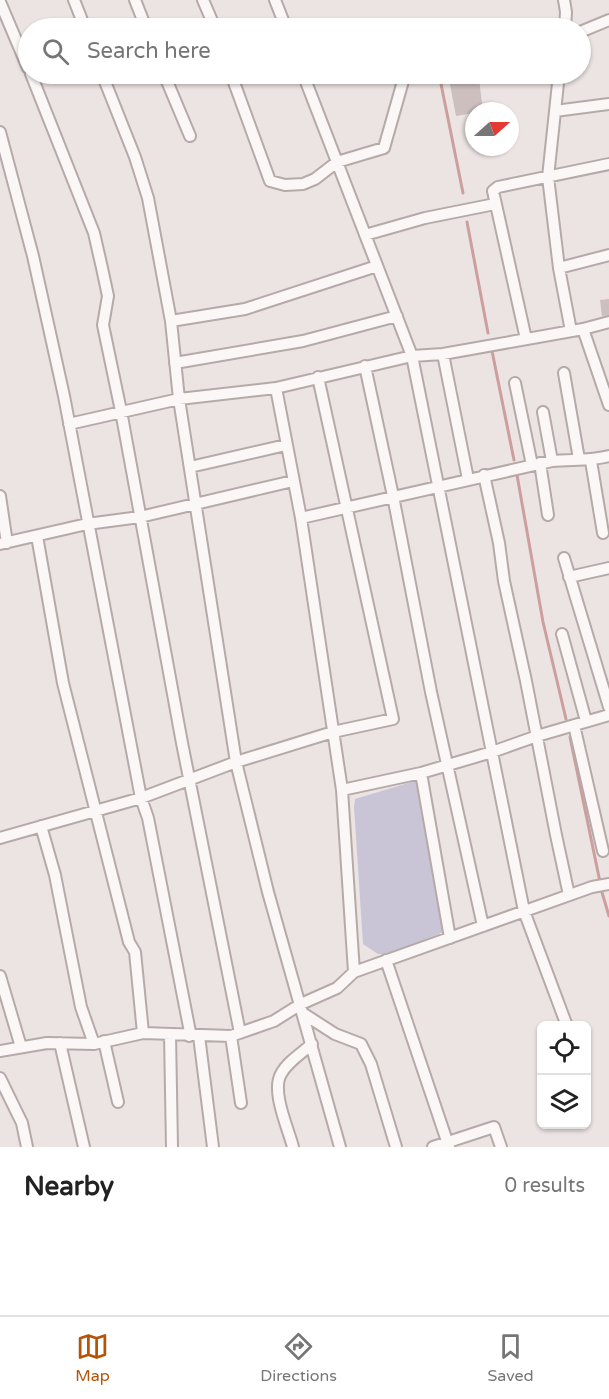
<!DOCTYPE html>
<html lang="en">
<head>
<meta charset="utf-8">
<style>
	:root { --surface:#fff; --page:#f6f6f6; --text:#222; --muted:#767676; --line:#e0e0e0; --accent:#b45309 }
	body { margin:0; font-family:"Varela Round",sans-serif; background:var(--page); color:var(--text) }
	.controls { position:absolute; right:18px; bottom:18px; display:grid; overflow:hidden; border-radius:9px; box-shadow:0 2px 4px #0004 }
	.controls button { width:54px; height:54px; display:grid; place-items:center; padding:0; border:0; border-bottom:2px solid var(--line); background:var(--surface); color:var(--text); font:30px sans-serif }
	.compass { position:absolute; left:465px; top:102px; width:54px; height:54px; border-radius:50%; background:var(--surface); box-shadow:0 2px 4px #0004; rotate:69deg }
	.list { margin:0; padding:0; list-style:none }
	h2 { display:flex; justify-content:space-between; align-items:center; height:78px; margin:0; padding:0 24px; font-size:26px }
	h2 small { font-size:20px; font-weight:400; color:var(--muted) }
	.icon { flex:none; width:33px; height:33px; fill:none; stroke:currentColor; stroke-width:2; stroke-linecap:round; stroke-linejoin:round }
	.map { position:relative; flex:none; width:609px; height:1147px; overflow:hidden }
	.search { position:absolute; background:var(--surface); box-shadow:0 2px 4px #0004; left:18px; right:18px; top:18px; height:66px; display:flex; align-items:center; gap:15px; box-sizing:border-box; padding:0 21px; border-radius:33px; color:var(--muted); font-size:22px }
	.sheet { height:168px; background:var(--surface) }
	nav { display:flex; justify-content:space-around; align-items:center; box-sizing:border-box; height:84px; border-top:2px solid var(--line); background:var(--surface); font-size:16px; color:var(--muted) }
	nav a { display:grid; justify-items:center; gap:3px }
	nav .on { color:var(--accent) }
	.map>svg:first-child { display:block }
</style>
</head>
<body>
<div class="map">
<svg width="609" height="1147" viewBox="0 0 609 1147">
	<rect width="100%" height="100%" fill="#ece4e3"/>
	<path fill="#c9c4d6" d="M418,780L446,931L388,954H378L363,944L354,807L355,799Z"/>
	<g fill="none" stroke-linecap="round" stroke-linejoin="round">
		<path stroke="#cc9f9e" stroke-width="3" d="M439,74L463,193
			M467,222L488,333
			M492,351L514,460
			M517,475L543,622L566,719
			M570,737L600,882
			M601,889L609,916"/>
	</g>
	<path fill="#ccbfbd" d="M448,74H470L471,80L479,79L483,111H474V113L456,116Z
		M609,299V315L602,316L600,300Z"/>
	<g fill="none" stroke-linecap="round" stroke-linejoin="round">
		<defs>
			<path id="minor" d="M74,0L85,28
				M135,0L146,28
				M203,0L215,28
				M275,0L286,28
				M564,0L566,12L565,28
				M0,2L28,68
				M580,32L609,20
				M31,74L94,233L102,268L108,296L103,325L121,411L182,743L240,1033
				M102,74L135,157L148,198L171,321L179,399L236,762L268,892L340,1147
				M164,74L190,136
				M231,74L270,181L285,185L303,184L315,179L337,162L384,148L405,74
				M303,74L412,356L524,911L567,1026
				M559,74L548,177L559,268L571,331
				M555,111L609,104
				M0,132L33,256L64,396L141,798L148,818L190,1032L189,1036
				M365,235L425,218L495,204
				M559,268L609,255
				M171,321L245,309L377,266
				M583,329L609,405
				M526,339L493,191L498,187L609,164
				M443,354L468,479
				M175,363L303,341L397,316
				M365,366L393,496L431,692L483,926
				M564,373L579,459
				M515,383L532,465
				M276,388L301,518L342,790L354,972
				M543,412L552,461
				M69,424L179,399L276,388L412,356L443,354L583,329L609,322
				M591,461L603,533
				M540,463L548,515
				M190,467L286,445
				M484,475L499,543L504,581L526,681L556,835L569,895
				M0,496L7,543
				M301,518L552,461C572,459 590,461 609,456
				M37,536L63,683L129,942L135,952L143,1033
				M0,544L87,524L140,517L293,481
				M564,558L609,707
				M569,577L609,568
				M562,634L586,721
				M574,725L603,851
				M421,773L450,938
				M342,790L421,773L492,752L537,736L609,715
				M41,826L55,875L81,1007L94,1044
				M0,838L141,798L236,762L333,732L393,719L318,377
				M386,960L449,1147
				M0,976L21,1047
				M304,1014L335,1034L361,1044L371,1064L396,1147
				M170,1034L172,1147
				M199,1036L213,1147
				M231,1036L241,1103
				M104,1041L118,1102
				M60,1043L84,1147
				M0,1051L47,1043L94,1044L143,1033L231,1036L274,1021L301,1004L337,988L354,972L592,887L609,884
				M0,1078L22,1123L27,1147
				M293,1147C288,1128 271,1091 281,1074C287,1062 302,1053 312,1044
				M433,1147L494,1127L501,1147"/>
		</defs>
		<use href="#minor" stroke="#b6aaa8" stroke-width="14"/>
		<use href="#minor" stroke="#faf7f6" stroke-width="10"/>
	</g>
</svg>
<div class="controls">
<button><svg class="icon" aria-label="locate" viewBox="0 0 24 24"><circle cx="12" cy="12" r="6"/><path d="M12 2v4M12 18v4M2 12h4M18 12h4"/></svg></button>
<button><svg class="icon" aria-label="layers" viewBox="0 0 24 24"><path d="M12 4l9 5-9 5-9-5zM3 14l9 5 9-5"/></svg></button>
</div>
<svg class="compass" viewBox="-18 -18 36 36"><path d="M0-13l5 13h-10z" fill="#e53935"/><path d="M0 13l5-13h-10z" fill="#767676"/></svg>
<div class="search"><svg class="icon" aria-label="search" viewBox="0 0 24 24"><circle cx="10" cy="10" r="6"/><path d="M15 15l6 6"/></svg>Search here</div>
</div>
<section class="sheet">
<h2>Nearby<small>0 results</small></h2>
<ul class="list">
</ul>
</section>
<nav>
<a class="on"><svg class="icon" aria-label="map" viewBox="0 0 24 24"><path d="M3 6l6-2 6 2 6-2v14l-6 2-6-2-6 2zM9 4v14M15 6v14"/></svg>Map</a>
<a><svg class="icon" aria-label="directions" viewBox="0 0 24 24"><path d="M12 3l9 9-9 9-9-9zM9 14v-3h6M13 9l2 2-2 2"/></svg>Directions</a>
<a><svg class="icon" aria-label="saved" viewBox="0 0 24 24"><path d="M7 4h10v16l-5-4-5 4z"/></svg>Saved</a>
</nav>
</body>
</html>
